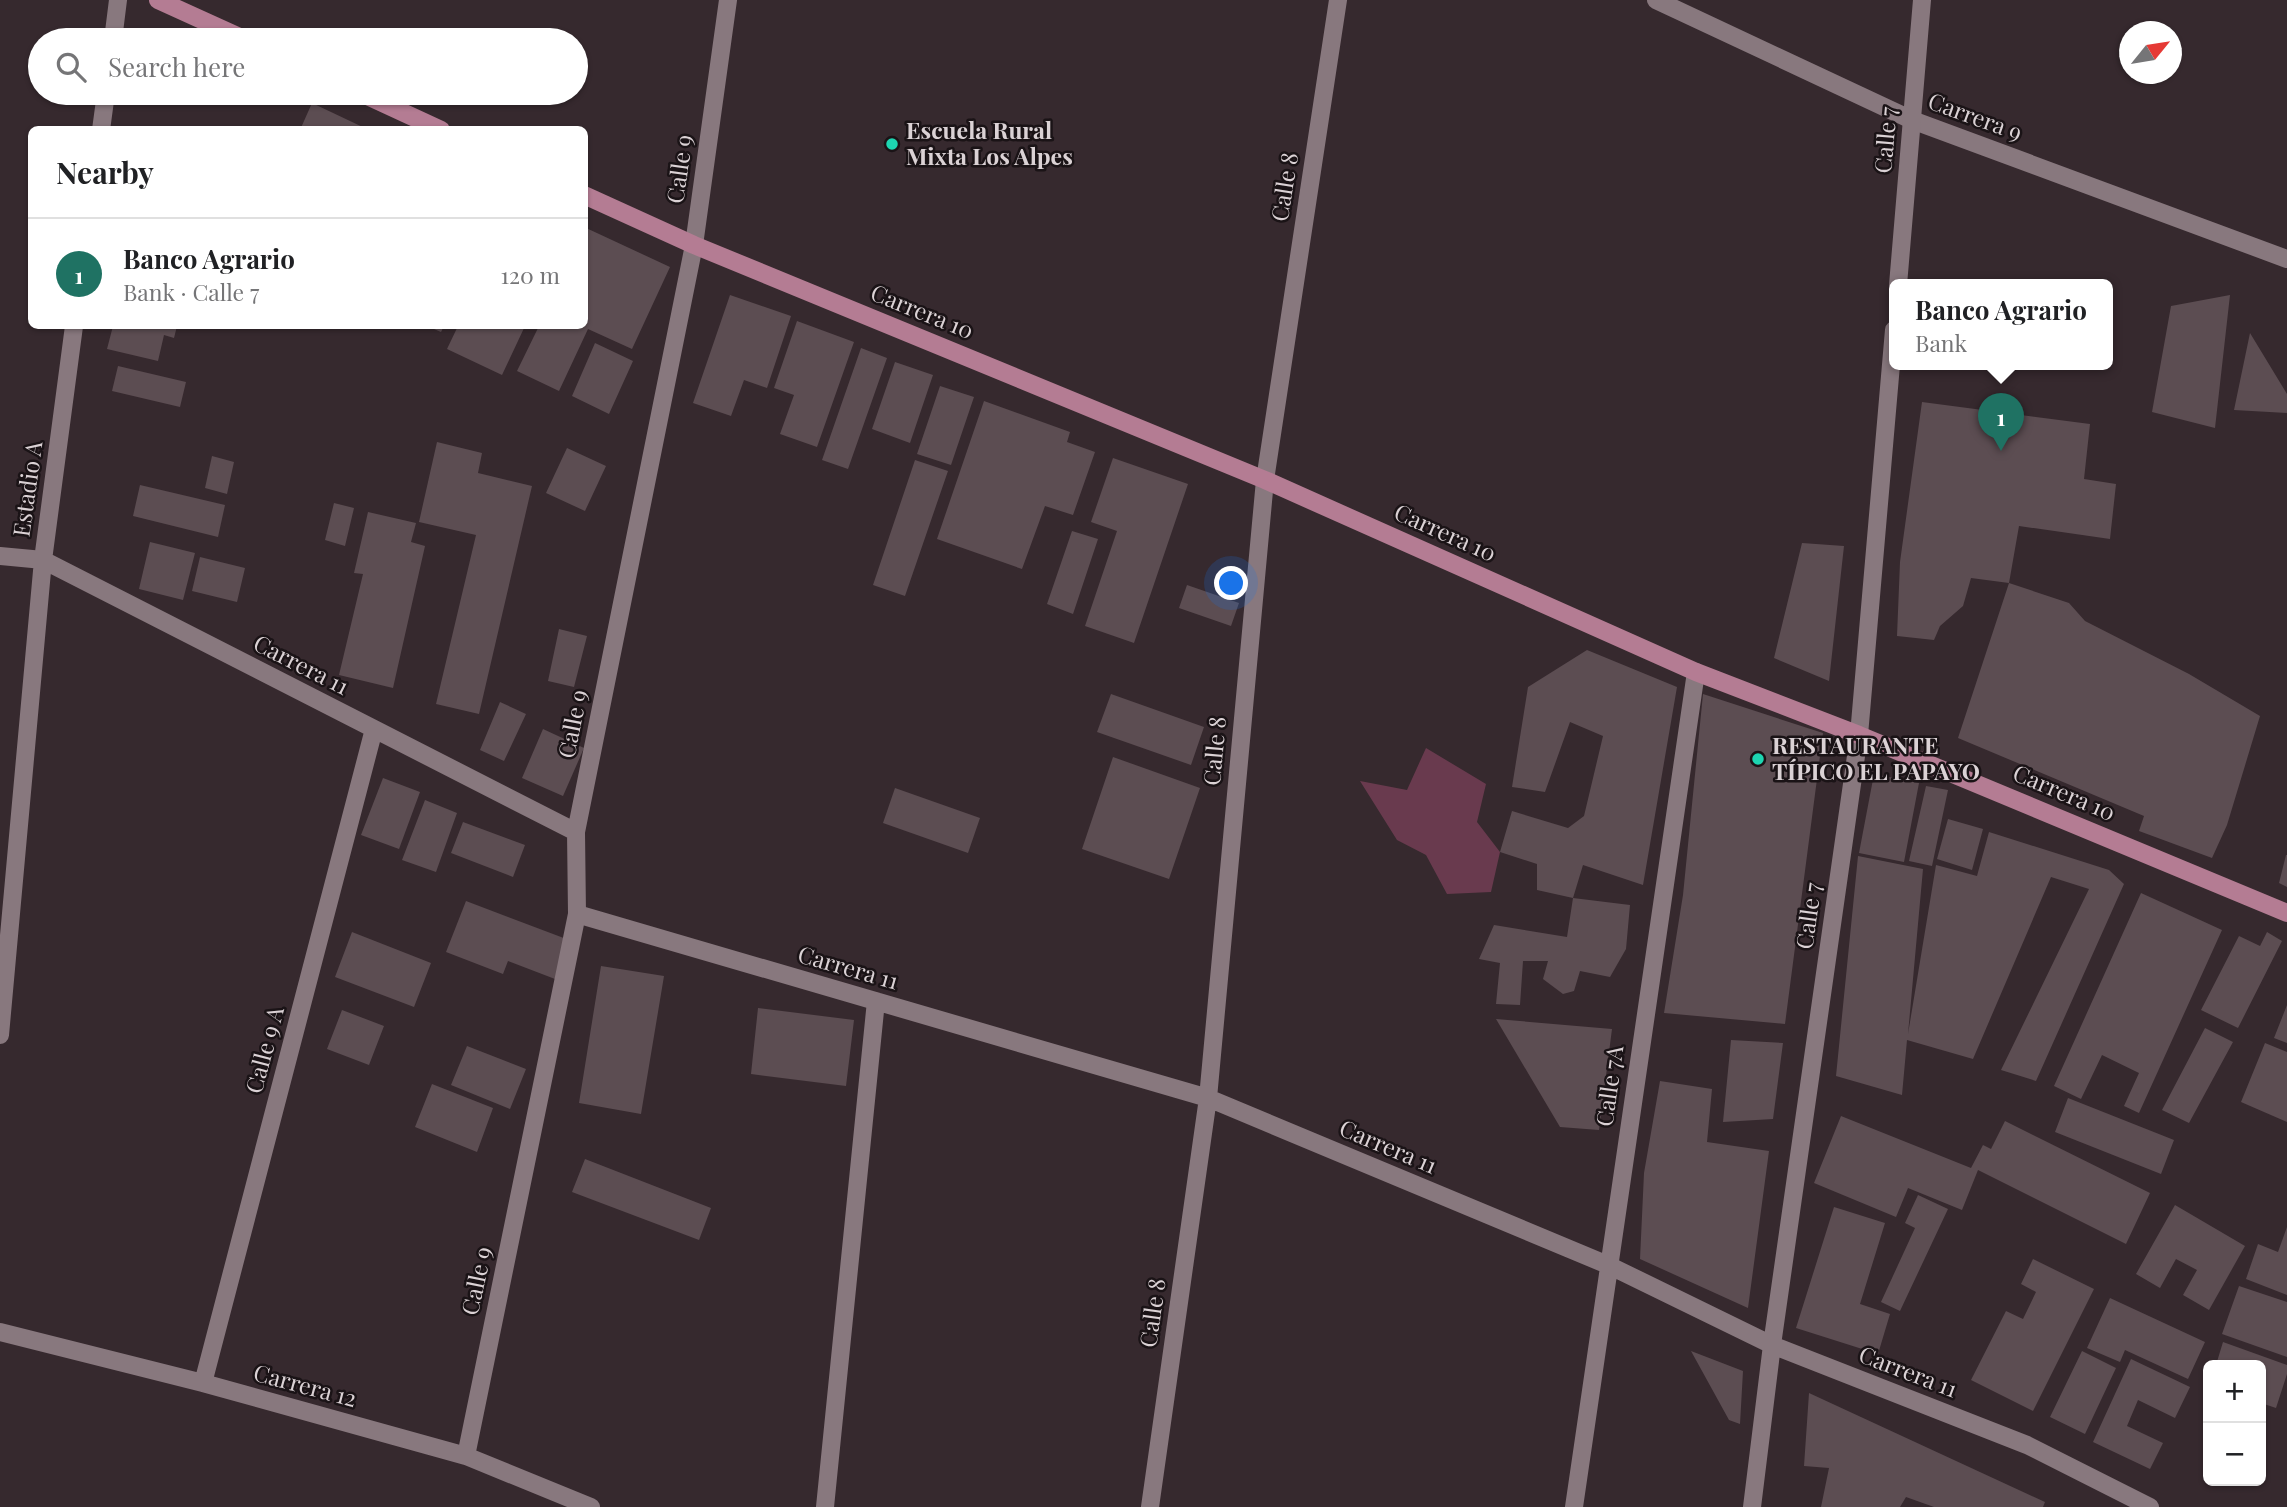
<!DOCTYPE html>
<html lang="en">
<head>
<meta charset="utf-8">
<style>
	:root { --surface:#fff; --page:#f6f6f6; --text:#202124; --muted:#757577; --line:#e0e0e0; --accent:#1f7263 }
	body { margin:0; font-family:"Playfair Display",serif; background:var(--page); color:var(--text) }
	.controls { position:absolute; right:21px; bottom:21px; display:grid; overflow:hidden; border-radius:10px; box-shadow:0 2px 5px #0004 }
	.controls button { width:63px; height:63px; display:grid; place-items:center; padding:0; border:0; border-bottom:2px solid var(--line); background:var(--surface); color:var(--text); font:35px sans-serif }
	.compass { position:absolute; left:2119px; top:21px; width:63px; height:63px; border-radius:50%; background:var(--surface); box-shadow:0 2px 5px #0004; rotate:60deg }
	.you { position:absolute; left:1232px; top:584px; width:24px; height:24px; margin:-18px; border:5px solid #fff; border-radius:50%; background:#1a73e8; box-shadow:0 0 0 10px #1a73e833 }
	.badge { display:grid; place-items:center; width:46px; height:46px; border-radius:50%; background:var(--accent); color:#fff; font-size:23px; font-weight:700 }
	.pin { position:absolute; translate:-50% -58px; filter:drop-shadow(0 2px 4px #0008) }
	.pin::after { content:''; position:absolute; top:37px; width:24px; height:21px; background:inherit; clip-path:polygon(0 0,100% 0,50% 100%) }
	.popup { position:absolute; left:1889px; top:279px; width:224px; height:91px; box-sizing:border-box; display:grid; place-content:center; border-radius:10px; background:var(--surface); filter:drop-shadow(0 2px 5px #0005); font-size:23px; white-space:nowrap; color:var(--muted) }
	.popup b { font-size:26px; color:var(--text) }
	.popup::after { content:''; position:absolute; left:50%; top:100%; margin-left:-14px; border:14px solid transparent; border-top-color:var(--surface) }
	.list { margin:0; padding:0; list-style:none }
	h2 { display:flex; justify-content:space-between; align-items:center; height:91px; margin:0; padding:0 28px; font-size:30px }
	h2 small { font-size:23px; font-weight:400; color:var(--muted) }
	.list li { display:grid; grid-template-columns:46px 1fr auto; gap:21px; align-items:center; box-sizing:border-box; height:112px; padding:0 28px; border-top:2px solid var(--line) }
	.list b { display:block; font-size:26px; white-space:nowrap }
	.list p { margin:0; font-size:23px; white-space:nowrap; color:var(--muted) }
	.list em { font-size:23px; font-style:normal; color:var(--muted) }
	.icon { flex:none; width:38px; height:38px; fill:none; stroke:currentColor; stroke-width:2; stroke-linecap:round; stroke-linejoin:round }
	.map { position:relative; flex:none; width:2287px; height:1507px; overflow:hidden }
	.search { position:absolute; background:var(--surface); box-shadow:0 2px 5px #0004; left:28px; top:28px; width:560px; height:77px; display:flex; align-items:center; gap:18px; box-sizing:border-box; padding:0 24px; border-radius:38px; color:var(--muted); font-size:26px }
	.panel { position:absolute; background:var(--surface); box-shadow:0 2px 5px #0004; left:28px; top:126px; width:560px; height:203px; border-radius:10px }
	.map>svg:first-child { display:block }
</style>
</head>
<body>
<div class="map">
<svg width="2287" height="1507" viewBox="0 0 2287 1507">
	<rect width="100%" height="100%" fill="#36292e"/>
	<path fill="#693a4e" d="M1426,748L1486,784L1477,822L1500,852L1491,892L1447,894L1426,855L1397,840L1360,781L1407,790Z"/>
	<path fill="#5c4d52" d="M312,103L369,130H300Z
		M584,227L670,267L632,349L588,329L559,391L517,371L539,326H584Z
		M730,295L791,316L767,388L744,380L731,416L693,403Z
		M2230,295L2215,428L2152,412L2171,306Z
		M797,321L854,342L817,447L780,434L794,395L774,388Z
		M113,326H177L174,338L164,335L158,361L107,349Z
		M427,326H444L441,332Z
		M458,326H525L502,375L447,349Z
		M2250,333L2287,394V413L2234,410Z
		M595,343L633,361L609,414L572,396Z
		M861,348L887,358L848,469L822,460Z
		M895,362L933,375L910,443L872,429Z
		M118,366L186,382L180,407L112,391Z
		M940,386L974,397L951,465L917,454Z
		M984,401L1070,432L1067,442L1095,452L1073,515L1045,506L1022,569L937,539Z
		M1922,402L2090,424L2084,479L2116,484L2110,539L2019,526L2009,583L1971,578L1963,606L1940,626L1934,640L1897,636L1900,562Z
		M437,442L482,453L478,473L532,486L479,714L436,704L476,535L419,522Z
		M567,448L606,466L585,511L546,493Z
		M212,456L234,462L227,494L205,488Z
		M1113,458L1188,484L1134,643L1085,626L1117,531L1091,522Z
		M915,460L948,471L905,596L873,585Z
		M140,485L225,505L218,537L133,516Z
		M334,503L354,508L345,546L325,540Z
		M368,512L416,523L411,542L425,546L393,688L339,675L363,574L354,573Z
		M1072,531L1098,539L1073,614L1047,604Z
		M150,542L195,553L183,600L139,589Z
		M1802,543L1844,546L1829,681L1774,658Z
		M200,557L245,568L237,602L192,591Z
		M2009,583L2069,603L2085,621L2189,674L2260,716L2227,825L2212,858L2139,831L2144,816L1958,738Z
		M1187,585L1239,603L1231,626L1179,608Z
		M559,629L587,636L574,687L548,681Z
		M1587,650L1677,687L1643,885L1583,865L1573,898L1537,890V864L1500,852L1512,811L1568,828L1584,816L1603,736L1570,722L1545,792L1512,787L1528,687Z
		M1111,694L1204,727L1191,765L1097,732Z
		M1703,694L1823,733L1785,1024L1664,1013L1683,895Z
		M500,702L526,714L504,761L480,750Z
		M543,729L584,748L563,796L522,778Z
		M1113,757L1200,788L1169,879L1082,849Z
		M1874,774L1919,783L1904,862L1859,853Z
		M383,778L420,792L399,849L361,835Z
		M1926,786L1948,790L1932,866L1909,861Z
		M895,788L980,818L968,853L883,823Z
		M425,800L457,813L436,872L402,860Z
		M1948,819L1983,829L1972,870L1937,859Z
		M463,822L525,845L513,877L451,853Z
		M1989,832L2109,870L2124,884L2036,1081L2001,1070L2089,889L2051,877L1973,1059L1907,1040L1902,1095L1836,1076L1858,856L1923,869L1908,1034L1936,865L1977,876Z
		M2286,855H2287V887L2279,883Z
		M2141,893L2222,930L2139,1113L2124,1106L2139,1073L2102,1055L2081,1099L2054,1086Z
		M1573,898L1630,905L1626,949L1610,977L1580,971L1574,991L1563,994L1543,979L1548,961H1523L1520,1005L1496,1004L1500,963L1479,959L1494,925L1567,937Z
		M466,901L569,940L555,979L508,961L503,974L446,952Z
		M352,932L431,963L414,1007L335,977Z
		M2267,932L2282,941L2238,1028L2201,1010L2239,936L2260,946Z
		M601,966L664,976L641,1114L579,1103Z
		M2287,1005V1043L2274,1038Z
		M758,1008L854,1020L846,1086L751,1074Z
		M342,1010L384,1026L369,1065L327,1049Z
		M1496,1019L1612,1029L1599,1130L1560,1127Z
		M2205,1028L2233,1042L2189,1123L2162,1110Z
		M1731,1040L1783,1043L1773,1119L1723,1122Z
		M2265,1043L2287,1052V1122L2241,1102Z
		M467,1046L526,1069L510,1109L451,1085Z
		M1660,1081L1712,1089L1707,1142L1769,1151L1748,1308L1640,1259L1644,1173Z
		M432,1084L493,1108L477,1152L415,1127Z
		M2068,1098L2174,1140L2161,1174L2055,1132Z
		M1841,1116L1971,1168L1983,1145L1991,1149L2005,1121L2150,1193L2126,1244L1978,1170L1962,1210L1908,1188L1896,1217L1814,1183Z
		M585,1159L711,1208L699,1240L572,1192Z
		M1918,1195L1948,1209L1900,1311L1881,1302L1915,1228L1905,1223Z
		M2175,1205L2245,1246L2209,1310L2183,1295L2197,1270L2176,1259L2160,1288L2136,1274Z
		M1834,1207L1885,1223L1860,1304L1890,1314L1878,1354L1796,1328Z
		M2287,1227V1295L2246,1279L2258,1244L2278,1252Z
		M2033,1259L2094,1289L2033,1411L1971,1380L2006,1311L2023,1319L2036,1292L2021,1284Z
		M2239,1286L2287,1302V1357L2222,1334Z
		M2110,1298L2205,1342L2188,1379L2125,1350L2120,1362L2087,1348Z
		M2223,1342L2287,1365V1374L2276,1408L2261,1403V1365H2216Z
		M1691,1351L1743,1371L1740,1424L1729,1420Z
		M2082,1351L2116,1368L2085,1434L2050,1417Z
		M2131,1359L2190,1387L2175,1418L2138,1400L2127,1426L2163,1443L2150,1469L2093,1442Z
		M1809,1393L2045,1502L2043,1507H1934L1906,1497L1900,1507H1821L1829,1468L1804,1466Z"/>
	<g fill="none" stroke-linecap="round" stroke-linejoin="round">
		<path stroke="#88787e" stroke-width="18" d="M1656,0L1912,120L2287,259
			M113,40L118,0
			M101,130L106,93
			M0,556L43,560L576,832
			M577,914L1208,1098L1608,1265L1772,1345L2027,1445L2150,1507
			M0,1035L43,560L74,326
			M0,1332L203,1383L466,1456L591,1507
			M203,1383L374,729
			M466,1456L577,914L576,832L694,245L728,0
			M825,1507L876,1001
			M1150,1507L1208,1098L1265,480L1338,0
			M1574,1507L1696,672
			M1752,1507L1772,1345L1859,735"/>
		<path stroke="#88787e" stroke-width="18" d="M1898,285L1922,0
			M1859,735L1894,330"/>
		<path stroke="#b47c93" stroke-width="18" d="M158,0L246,40
			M361,93L441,130
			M584,195L694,245L1265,480L1696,672L1859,735L2287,913"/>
	</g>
	<g fill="#1dd5b1" stroke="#1a1316" stroke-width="2.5">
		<circle cx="892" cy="144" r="7"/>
		<circle cx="1758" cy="759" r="7"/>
	</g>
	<g text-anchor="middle" stroke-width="5" stroke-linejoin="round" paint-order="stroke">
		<g font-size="23" fill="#dbd2d5" stroke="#1a1316">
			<text transform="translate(1975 117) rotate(20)" y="8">Carrera 9</text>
			<text transform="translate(1886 140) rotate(-85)" y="8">Calle 7</text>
			<text transform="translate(680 169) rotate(-82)" y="8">Calle 9</text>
			<text transform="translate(1285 187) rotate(-81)" y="8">Calle 8</text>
			<text transform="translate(922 312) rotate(22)" y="8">Carrera 10</text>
			<text transform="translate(28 489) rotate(-82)" y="8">Estadio A</text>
			<text transform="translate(1445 533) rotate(24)" y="8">Carrera 10</text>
			<text transform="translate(301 665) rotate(27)" y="8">Carrera 11</text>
			<text transform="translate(573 724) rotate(-79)" y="8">Calle 9</text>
			<text transform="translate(1215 751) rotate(-85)" y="8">Calle 8</text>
			<text transform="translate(2064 793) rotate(23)" y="8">Carrera 10</text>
			<text transform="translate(1809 916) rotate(-82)" y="8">Calle 7</text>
			<text transform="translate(848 968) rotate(16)" y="8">Carrera 11</text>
			<text transform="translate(265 1050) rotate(-75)" y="8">Calle 9 A</text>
			<text transform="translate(1610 1086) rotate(-82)" y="8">Calle 7A</text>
			<text transform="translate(1388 1147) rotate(23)" y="8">Carrera 11</text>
			<text transform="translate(477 1281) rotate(-78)" y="8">Calle 9</text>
			<text transform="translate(1153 1313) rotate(-82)" y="8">Calle 8</text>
			<text transform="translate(1908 1372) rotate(21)" y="8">Carrera 11</text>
			<text transform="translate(305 1386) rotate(15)" y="8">Carrera 12</text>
		</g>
		<g font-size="23" font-weight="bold" fill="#dbd2d5" stroke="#1a1316" text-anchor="start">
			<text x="906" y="139">Escuela Rural<tspan x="906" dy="26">Mixta Los Alpes</tspan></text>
			<text x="1772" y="754">RESTAURANTE<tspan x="1772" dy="26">TÍPICO EL PAPAYO</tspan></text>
		</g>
	</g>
</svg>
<div class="controls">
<button>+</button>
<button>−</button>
</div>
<svg class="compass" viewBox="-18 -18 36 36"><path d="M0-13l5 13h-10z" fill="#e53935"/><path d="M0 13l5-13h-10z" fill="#757577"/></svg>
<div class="you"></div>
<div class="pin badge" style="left:2001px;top:451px">1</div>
<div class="popup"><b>Banco Agrario</b>Bank</div>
<div class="search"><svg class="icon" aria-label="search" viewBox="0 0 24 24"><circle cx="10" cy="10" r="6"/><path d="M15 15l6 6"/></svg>Search here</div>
<section class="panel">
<h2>Nearby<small></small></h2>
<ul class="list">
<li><span class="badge">1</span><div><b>Banco Agrario</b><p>Bank · Calle 7</p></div><em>120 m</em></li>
</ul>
</section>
</div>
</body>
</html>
